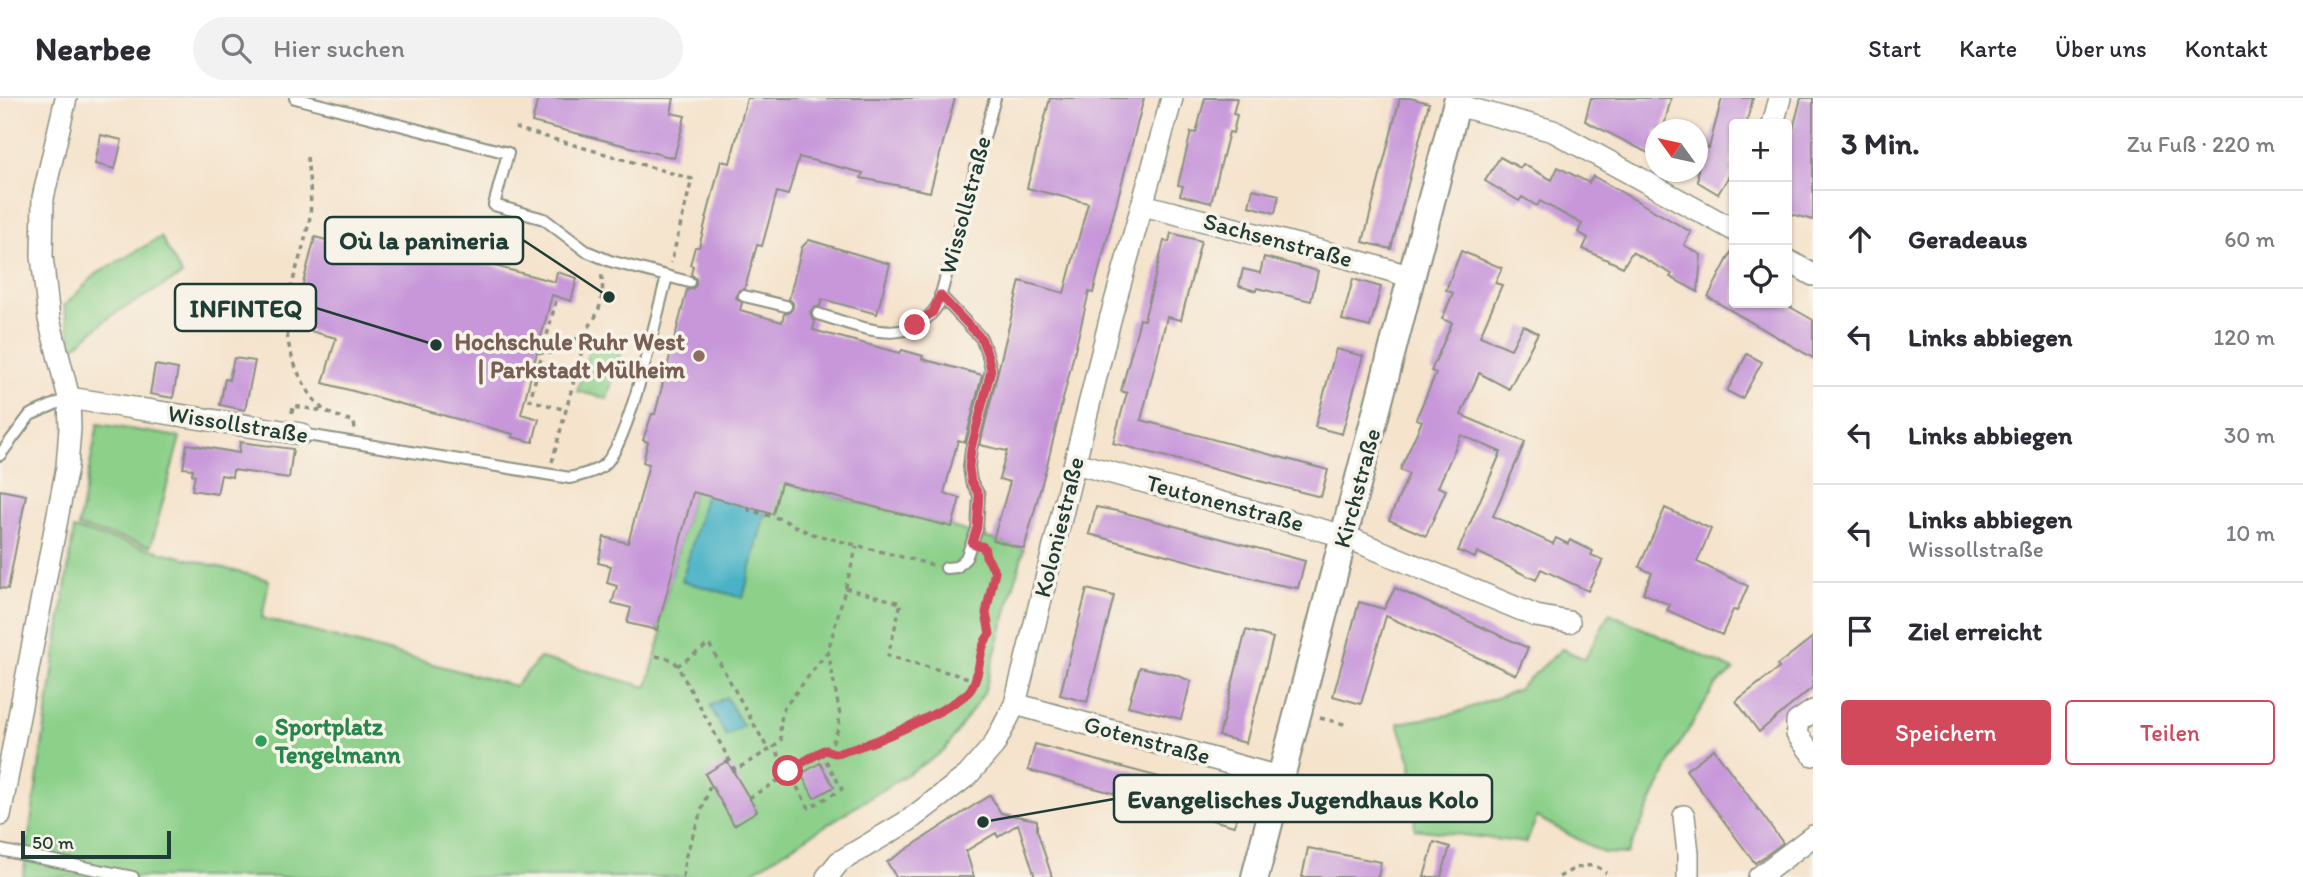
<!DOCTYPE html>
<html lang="de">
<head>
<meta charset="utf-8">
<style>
	:root { --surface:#fff; --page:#f2f2f3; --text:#2b2b33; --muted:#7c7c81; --line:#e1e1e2; --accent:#d1495b }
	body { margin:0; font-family:Itim,sans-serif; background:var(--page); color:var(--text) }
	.controls { position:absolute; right:21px; top:21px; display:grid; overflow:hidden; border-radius:7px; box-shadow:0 2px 5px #0004 }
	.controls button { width:63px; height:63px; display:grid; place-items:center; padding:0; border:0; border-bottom:2px solid var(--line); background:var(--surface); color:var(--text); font:35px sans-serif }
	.compass { position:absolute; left:1645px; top:21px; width:63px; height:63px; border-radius:50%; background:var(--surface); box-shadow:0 2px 5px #0004; rotate:303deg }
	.scale { position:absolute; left:21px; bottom:18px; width:150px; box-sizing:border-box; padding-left:7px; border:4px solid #1f3d34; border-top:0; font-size:19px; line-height:24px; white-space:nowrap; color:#1f3d34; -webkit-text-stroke:5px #f7f3e8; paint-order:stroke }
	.stop { position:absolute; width:21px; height:21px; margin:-16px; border:5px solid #d1495b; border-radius:50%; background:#fff }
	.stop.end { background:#d1495b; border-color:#fff; box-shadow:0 2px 7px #0008 }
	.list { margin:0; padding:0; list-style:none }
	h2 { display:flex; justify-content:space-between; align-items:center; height:91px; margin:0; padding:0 28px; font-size:30px }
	h2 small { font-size:23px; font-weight:400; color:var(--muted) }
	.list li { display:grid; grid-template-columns:46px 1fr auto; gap:21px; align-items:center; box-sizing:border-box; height:98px; padding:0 28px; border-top:2px solid var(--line) }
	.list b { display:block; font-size:26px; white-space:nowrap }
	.list p { margin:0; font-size:23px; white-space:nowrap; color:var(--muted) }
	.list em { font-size:23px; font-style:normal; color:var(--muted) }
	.actions { display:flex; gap:14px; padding:21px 28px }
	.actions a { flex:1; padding:16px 0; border:2px solid var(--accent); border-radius:7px; text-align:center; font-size:24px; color:var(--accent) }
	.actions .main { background:var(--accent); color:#fff }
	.icon { flex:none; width:38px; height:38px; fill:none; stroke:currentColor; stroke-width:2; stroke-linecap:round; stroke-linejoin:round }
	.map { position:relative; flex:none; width:1813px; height:779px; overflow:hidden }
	header { display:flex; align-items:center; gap:42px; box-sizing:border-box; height:98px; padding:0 35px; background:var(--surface); border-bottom:2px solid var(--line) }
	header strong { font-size:33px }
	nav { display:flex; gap:38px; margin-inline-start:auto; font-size:24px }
	.search { width:490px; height:63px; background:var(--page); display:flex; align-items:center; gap:18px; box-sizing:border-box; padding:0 24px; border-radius:38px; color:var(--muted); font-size:26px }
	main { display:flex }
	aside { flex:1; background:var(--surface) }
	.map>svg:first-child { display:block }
</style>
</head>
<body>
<header>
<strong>Nearbee</strong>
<div class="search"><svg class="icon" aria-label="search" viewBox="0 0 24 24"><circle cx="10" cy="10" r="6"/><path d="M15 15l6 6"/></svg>Hier suchen</div>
<nav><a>Start</a><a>Karte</a><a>Über uns</a><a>Kontakt</a></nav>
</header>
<main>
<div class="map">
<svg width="1813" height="779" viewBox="0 0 1813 779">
	<rect width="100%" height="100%" fill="#f7f3e8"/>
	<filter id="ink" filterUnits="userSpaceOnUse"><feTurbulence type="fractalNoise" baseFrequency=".0143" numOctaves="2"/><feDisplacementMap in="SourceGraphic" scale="14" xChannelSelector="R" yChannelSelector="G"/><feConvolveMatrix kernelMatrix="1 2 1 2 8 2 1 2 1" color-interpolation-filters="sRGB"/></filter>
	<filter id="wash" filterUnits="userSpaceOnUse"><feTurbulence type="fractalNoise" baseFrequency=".00686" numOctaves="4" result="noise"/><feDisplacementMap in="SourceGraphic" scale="28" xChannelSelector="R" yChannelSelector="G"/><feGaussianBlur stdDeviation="1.57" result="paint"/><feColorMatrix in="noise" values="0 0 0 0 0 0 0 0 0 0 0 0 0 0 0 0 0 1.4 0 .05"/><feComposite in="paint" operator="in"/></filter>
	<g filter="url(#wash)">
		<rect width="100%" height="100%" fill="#f5e3cc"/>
		<path fill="#8cd08a" stroke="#56865f" stroke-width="2" d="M161,139L182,177L112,217L73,250L64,208L96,176Z
			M592,241L622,249L607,301L577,293Z
			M98,326L180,339L151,448L78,429Z
			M701,364L952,429L1024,451L984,595L944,653L744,779H23L74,431L269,482L262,520L515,588L540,560L647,589L662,534L657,532Z
			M1609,515L1734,572L1715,588L1675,654L1627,756L1603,755L1537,719L1526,745L1415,731L1411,664L1398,625L1453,616L1517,592L1562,551L1585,561Z"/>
		<path fill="#48b2c6" stroke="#34787d" stroke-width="2" d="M710,380L770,396L743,500L682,483Z
			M726,599L743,628L726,638L710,608Z"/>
		<g id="blocks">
			<path fill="#c797da" d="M538,0H674L671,15L685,18L674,60L532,24Z
				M747,0H955L930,94L861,80L863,75L799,59L788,97L777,94L762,148L757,147L745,190L739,192L736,200L742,205L740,212L782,224L784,216L789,215L793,210V205L789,201L802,149L809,142L890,166L877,216L822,201L820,208L813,210L810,214L812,221L815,223L813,232L900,255L902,252L923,258L922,261L982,277L965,344L958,342L944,395L960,400L952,429L781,385L773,416L693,394L657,532L627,525L631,510L612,505L617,488L607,485L611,468L598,465L604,439L628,445L649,366L643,364L648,344L643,342L652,316H655L687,192L692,191L696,187V181L691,176L693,168L690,167L695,149H699L721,63L730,65Z
				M1050,0H1144L1093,195L1089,194L1048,363L1024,451L993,442L1010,384L999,381L1007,353L980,347L1020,183L1064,195L1088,105L1027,90Z
				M1205,0H1237L1233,16L1237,17L1233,35L1229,34L1211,105L1180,97L1183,88L1178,87L1191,34L1196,35Z
				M1400,0H1410L1429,5L1391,151L1363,144Z
				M1591,0H1671L1663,32H1656V59L1585,23Z
				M1722,0H1753L1746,26H1734V50L1730,66L1734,70L1718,96L1698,84V44L1709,50Z
				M1801,0H1813V122L1787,115V54Z
				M101,37L122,42L115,71L95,66Z
				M1500,59L1520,70L1523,66L1552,82L1558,69L1589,85L1593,78L1691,134L1684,147L1701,157L1698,194L1670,179L1672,176L1632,154L1623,169L1583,151L1588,140L1578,134L1582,126L1540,103L1537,108L1522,99L1519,103L1485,83Z
				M1253,91L1279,97L1275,115L1249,108Z
				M1171,135L1201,143L1181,222L1167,219L1141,322L1328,372L1321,399L1113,345L1127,295L1121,293L1140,221L1144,222L1164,143L1169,144Z
				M378,137L555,184L557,174L577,180L571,203L552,197L521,316L539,321L533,344L512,339L513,336L323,285L336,240L292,228L315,139L344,147L347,138L376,146Z
				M1734,149V205H1783L1813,222V260L1708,199Z
				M1461,153L1502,170L1495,185L1502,187L1480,238L1511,251L1523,227L1538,235L1509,291L1479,275L1461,317L1525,344L1493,418L1553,446L1556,440L1568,446L1570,442L1593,453L1591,457L1603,462L1588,493L1541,471L1536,482L1477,454L1475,460L1458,453L1501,354L1461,337L1438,389L1446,392L1426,438L1389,422L1409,376L1400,372L1422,323L1416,321L1436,275L1431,273L1452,225L1442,221L1453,195L1446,192Z
				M1264,159L1318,173L1311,203L1257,190L1256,193L1239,188L1243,171L1260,175Z
				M1353,181L1381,189L1370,229L1342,222Z
				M1336,251L1363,258L1342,336L1315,329Z
				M1747,256L1762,264L1742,301L1727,293Z
				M234,260L255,263L245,312L220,307L225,281L229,282Z
				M155,267L178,271L173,300L150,296Z
				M240,344L293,351L289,380L233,372L232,379L221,377L217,396L192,392L195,377L192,376L193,371L183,370L187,346L239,355Z
				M0,392L26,397L8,491L0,490Z
				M1096,409L1122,414L1305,463L1298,490L1270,485L1089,436Z
				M1665,410L1711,431L1697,464L1748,488L1737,513L1733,512L1722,537L1667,512L1670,507L1643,495L1652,475L1639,469Z
				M1395,490L1528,550L1516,577L1386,518L1361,606L1333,598L1359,504L1384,511Z
				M1087,491L1114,498L1087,604L1060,597Z
				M1246,532L1273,540L1246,645L1219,638Z
				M1813,539V589L1759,634L1736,603L1779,570L1777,567Z
				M1140,569L1176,577L1191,583L1181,621L1128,608Z
				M1035,646L1242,701L1234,728L1028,672Z
				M1714,651L1783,745L1755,765L1686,672Z
				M727,663L757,713L734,727L705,676Z
				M820,665L834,689L814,700L801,676Z
				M990,697L1001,715L1037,722V732L1052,779H1035L1018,726L998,739L996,735L966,753L974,779H896L887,764Z
				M1434,744L1450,749L1441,779H1424Z
				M1308,750L1381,764L1378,779H1302Z"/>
		</g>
	</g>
	<g filter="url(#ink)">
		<use href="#blocks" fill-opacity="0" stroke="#8a9080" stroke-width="2"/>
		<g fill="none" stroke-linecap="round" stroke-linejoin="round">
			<defs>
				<path id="service" d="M295,0L508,55L494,107L544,121L586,153L610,163L689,184
					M940,197L981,240L988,258L991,272L971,351L969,369L971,383L979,397L977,431L966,460L957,469L946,470
					M744,198L786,208
					M818,216C859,228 908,253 938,207L995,0
					M301,336L570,380C581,377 597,374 605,366C630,343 656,217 667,179
					M0,357L30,317L69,300
					M0,752L133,779"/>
				<path id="minor" d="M1457,7L1553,33L1734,132
					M1773,26L1780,0
					M1143,107L1348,160L1412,179
					M1787,162L1813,177
					M69,300L301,336
					M1075,365L1344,438L1536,518L1569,524
					M1015,606L1279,679
					M1813,613L1797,624V636L1813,657
					M0,717L67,369L70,330L69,300L49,221L42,158L43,100L66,0
					M1684,718L1688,755V779
					M827,779L839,764L908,723L968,677L994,647L1015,606L1110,222L1172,0
					M1759,779L1813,738"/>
				<path id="tertiary" d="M1255,779L1458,0"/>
			</defs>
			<use href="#service" stroke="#8a9080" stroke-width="14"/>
			<use href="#minor" stroke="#8a9080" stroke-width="24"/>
			<use href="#tertiary" stroke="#8a9080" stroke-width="30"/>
			<path stroke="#8a9080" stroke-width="3.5" stroke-dasharray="5 5" stroke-linecap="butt" d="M515,30L692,81L671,165
				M307,59C309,80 313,104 309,124C298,179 272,215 297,272C303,285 312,302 324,312C330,317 345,320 354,324L355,332
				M556,203L530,302L566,312
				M537,254C562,259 570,246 588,230
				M292,315L293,308L323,313
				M552,364L588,230C601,214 605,195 601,174
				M749,409V412L781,421L809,435L933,467
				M845,490L901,505L888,558L976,582
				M656,558L674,562L735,672L774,649
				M677,568L709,546L769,653
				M1320,620L1348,627
				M824,652C826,652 833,655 835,655C857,654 960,609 972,590C981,576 981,555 987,538L990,536L986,515L995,473L990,467L985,453
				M821,654L842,691L809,710L774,649L781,642L780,626L784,610L828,553
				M749,700L779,682L788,673L824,652L833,643L838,631L840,617L828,553L857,448
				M683,779L685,760L710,688
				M1559,779C1574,770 1592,761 1606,775"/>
			<use href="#service" stroke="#fff" stroke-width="10"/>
			<use href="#minor" stroke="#fff" stroke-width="21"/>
			<use href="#tertiary" stroke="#fff" stroke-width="26"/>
		</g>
	</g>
	<g fill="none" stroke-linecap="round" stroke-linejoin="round" filter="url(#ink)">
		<path stroke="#d1495b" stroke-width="9" d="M788,673L824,652C826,652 833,655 835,655C857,654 959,609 971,591C982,575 977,550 990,536L986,515L995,473L986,458L984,449L972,445L977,430L979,397L971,383L969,369L971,351L991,272L988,258L981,240L940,197L933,214L915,227"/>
	</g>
	<circle fill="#8d6e63" stroke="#f7f3e8" stroke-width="2.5" cx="699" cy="258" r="7"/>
	<circle fill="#2e9e5b" stroke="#f7f3e8" stroke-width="2.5" cx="261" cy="643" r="7"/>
	<g text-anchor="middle" stroke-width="7" stroke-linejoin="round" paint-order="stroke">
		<g font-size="24" fill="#1f3d34" stroke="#f7f3e8">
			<text transform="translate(965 107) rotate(-75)" y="8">Wissollstraße</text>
			<text transform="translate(1278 142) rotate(15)" y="8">Sachsenstraße</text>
			<text transform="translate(238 326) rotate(9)" y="8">Wissollstraße</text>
			<text transform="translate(1357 390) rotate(-75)" y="8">Kirchstraße</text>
			<text transform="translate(1225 405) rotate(15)" y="8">Teutonenstraße</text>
			<text transform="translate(1059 429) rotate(-76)" y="8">Koloniestraße</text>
			<text transform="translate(1147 642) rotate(15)" y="8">Gotenstraße</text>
		</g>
		<g font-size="24" font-weight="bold" fill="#785e54" stroke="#f7f3e8" text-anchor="end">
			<text x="685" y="252">Hochschule Ruhr West<tspan x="685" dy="28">| Parkstadt Mülheim</tspan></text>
		</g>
		<g font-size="24" font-weight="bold" fill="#27864d" stroke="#f7f3e8" text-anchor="start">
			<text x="275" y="637">Sportplatz<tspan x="275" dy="28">Tengelmann</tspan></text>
		</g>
	</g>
	<path fill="none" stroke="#1f3d34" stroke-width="2.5" d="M609 199L523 142M436 247L316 210M983 724L1114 701"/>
	<g fill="#1f3d34" stroke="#f7f3e8" stroke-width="2.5">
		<circle cx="609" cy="199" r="7"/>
		<circle cx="436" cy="247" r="7"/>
		<circle cx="983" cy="724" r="7"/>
	</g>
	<g fill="#f7f3e8" stroke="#1f3d34" stroke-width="2.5">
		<rect x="325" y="119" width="198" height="47" rx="7"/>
		<rect x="175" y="186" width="141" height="47" rx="7"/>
		<rect x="1114" y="677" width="378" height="47" rx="7"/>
	</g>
	<g font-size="26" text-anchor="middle" font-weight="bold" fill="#1f3d34">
		<text x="424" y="151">Où la panineria</text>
		<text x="246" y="219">INFINTEQ</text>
		<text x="1303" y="710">Evangelisches Jugendhaus Kolo</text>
	</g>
</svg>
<div class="controls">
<button>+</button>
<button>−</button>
<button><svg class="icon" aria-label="locate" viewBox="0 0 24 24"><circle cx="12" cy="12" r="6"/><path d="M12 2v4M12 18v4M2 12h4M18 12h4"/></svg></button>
</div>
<svg class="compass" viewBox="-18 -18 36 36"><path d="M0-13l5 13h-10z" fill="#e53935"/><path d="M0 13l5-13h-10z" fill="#7c7c81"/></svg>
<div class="scale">50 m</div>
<div class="stop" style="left:788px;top:673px"></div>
<div class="stop end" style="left:915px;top:227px"></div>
</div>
<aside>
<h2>3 Min.<small>Zu Fuß · 220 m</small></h2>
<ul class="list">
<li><svg class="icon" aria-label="ahead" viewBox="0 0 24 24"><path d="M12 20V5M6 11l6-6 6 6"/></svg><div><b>Geradeaus</b></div><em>60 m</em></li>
<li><svg class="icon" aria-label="left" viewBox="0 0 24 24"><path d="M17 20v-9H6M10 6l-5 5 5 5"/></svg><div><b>Links abbiegen</b></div><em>120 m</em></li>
<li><svg class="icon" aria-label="left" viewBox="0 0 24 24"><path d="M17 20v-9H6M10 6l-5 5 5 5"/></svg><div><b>Links abbiegen</b></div><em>30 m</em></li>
<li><svg class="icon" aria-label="left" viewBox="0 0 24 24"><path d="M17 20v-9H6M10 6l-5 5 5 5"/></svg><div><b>Links abbiegen</b><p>Wissollstraße</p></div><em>10 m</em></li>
<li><svg class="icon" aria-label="arrive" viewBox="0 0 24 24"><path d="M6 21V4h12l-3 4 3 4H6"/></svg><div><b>Ziel erreicht</b></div></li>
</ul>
<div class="actions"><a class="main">Speichern</a><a>Teilen</a></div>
</aside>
</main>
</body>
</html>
